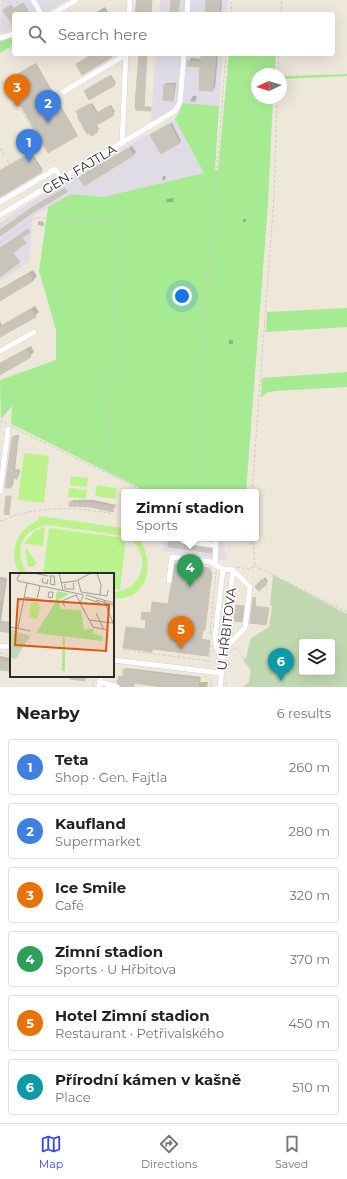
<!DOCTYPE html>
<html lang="en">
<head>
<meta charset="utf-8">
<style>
	:root { --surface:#fff; --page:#f2f2f2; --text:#222; --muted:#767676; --line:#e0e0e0; --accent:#3647ff }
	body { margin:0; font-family:Montserrat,sans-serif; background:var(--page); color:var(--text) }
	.controls { position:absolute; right:12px; bottom:12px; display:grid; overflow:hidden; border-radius:4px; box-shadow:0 4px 16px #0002 }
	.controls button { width:36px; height:36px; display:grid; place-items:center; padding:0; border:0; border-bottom:1px solid var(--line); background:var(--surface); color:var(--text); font:20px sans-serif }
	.compass { position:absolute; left:251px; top:68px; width:36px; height:36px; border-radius:50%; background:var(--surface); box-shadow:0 4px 16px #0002; rotate:266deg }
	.you { position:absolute; left:182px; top:296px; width:14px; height:14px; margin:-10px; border:3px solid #fff; border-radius:50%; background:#1a73e8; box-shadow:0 0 0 6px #1a73e833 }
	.badge { display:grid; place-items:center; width:26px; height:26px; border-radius:50%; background:var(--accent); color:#fff; font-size:13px; font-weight:700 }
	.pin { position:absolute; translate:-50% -33px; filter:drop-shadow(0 1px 2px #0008) }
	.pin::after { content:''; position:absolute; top:21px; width:14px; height:12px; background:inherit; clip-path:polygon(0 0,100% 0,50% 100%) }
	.popup { position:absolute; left:121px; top:489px; width:138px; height:52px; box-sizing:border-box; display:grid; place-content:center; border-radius:4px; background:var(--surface); filter:drop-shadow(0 1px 3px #0005); font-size:13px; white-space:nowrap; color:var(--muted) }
	.popup b { font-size:15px; color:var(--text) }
	.popup::after { content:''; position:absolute; left:50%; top:100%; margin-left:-8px; border:8px solid transparent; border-top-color:var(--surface) }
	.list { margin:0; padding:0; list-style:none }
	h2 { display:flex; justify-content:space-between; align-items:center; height:52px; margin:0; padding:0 16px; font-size:17px }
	h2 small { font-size:13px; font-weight:400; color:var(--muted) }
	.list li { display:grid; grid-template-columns:26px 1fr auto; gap:12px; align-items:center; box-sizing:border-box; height:56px; margin:0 8px 8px; padding:0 8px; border:1px solid var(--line); border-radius:4px }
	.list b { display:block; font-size:15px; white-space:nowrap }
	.list p { margin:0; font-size:13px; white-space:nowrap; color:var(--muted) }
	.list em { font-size:13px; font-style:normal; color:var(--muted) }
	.icon { flex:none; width:22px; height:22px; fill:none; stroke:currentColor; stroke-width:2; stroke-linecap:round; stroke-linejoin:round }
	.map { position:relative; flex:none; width:347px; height:687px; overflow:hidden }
	.search { position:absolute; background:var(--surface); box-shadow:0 4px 16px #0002; left:12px; right:12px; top:12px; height:44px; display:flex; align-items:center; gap:10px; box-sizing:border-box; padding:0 14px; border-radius:4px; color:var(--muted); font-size:15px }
	.sheet { height:436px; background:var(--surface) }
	nav { display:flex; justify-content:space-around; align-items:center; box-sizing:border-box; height:56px; border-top:1px solid var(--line); background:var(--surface); font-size:11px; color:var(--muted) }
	nav a { display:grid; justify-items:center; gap:2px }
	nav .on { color:var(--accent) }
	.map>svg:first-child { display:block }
</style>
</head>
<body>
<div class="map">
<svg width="347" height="687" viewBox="0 0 347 687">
	<rect width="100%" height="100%" fill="#eee8db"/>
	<path fill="#e0dce5" d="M1,0H68L43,14H14V29L0,33Z
		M160,0H228L226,14H159Z
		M156,54H223L219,106L182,103L151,123Z
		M175,119L204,173L103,197L71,194L33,216L29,262L0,281V223L31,202Z
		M164,538H222L227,560L163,551Z"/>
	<path fill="#f1e8c8" d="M119,668L206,679L211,684L210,687H117L113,685Z"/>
	<path fill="#a6ea92" d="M14,37V45L0,53V41Z
		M229,54H276L275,74H257V98H273L268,204L246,492H148L11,424L12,406L1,419L0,380L56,360V330L39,271L48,207L71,194L103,197L204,173L175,119L180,111L182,103L219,106L215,170H218Z
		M347,74V76L283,79L285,76Z
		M347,308V327L266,332L267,312Z
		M347,372V387L275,391L266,393L261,398L262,378Z"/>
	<path fill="#c0d9b0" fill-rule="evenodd" d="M273,575L347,614V687H243L249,682L251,670L243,660L246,658L251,638L269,627L272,606L270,605ZM302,642H332V672H302Z"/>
	<path fill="#bcf28c" d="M24,453L49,456L44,503L18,500Z
		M71,476L88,478L87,487L70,485Z
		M97,485L117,488L115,499L95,496Z
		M69,488L87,490L86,499L68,497Z
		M39,516L124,528V536L48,525C20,530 14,551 27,574H20C7,552 16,531 38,520Z
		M45,527L43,546L24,544L34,531Z
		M49,528L126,538L120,590L113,589V574H43Z
		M129,538H138C157,562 148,602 113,598V592C142,592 153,555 129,538Z
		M27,549L37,563L33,567H28L25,550Z"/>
	<path fill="#0003" d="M172,0H180L178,13Z
		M207,0H222L221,14H206Z
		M24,3L29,12L26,14H14V21L5,9L12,5L14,9Z
		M105,7L109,14H93Z
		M92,54H114L111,56L77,64Z
		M202,54H218L215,88L212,90L202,66L188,65L191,58L202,59Z
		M36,63L77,134L76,135L19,102L7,81Z
		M111,75L116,83L114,84L87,89Z
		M167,83H176L174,98L172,100L165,84Z
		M193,96H197L195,102L190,101Z
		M92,103L98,112L111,105L115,112L96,124L99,129L97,131L79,110Z
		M172,123L181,141L179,143L154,134Z
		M132,146L136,152L133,155L84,185L80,178L82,175Z
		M32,153L43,170L0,197V172Z
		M163,176H166L165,180H162Z
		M174,198L173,202H166L167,199Z
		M243,219H246V222H243Z
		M38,221L44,222V226L38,225Z
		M33,270L37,276L33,281L0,300V289Z
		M35,306L39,312L35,316L0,333V321L2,325Z
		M229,340H233V344H229Z
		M31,346L34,352L30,356L0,374V363Z
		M15,435H19L15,469L20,470L19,476L14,477L13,485L11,487L13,437Z
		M73,500H94L116,505L113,511L70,502Z
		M170,538H180L179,540L181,544L212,549L211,551L169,547Z
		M177,564L210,568V571H212L205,628L203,629L202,639L210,640L208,654L152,648V650L127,627L146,629L147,619L143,613H152L154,602L169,604Z
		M0,577L7,578L1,621L11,622V631L0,630Z
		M265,577L268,581L259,590L256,587Z
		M0,656L11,658V670L0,669Z
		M126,668L201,677L200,682H208L207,687H158V685L135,682L134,687H124L120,677L124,675Z
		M57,676H88L85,679Z"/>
	<path fill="#c9c4ba" stroke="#c9c4b4" d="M137,0H152L151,14H135Z
		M171,0H179L178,14L170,13Z
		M206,0H220L219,14H205Z
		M23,3L29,14H14V27L3,10L11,5L13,9Z
		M93,54H110L112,57L82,75L76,64Z
		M139,54H147L144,107H151V111L136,110L135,106Z
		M201,54H216L213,91L199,90L200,67L187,66V61L201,62Z
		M35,64L77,136L48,153L21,106L19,107L17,103L18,102L6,81Z
		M109,76L115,85L89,100L84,91Z
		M164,84L174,85L173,101L163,100Z
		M90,104L96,114L109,106L114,115L95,126L98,132L91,136L89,133L87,134L77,116L78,115L76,111Z
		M170,124L180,143L161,154L150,135Z
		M129,148L134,155L84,186L79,178Z
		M31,153L42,172L0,197V171Z
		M65,188L67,192L32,213L0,236V230L31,208Z
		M28,229L30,232L22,238L26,243L13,253L20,262L0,277V248Z
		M29,274L33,281L0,301V290Z
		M31,309L36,317L0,337V327Z
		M26,349L31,357L0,375V364Z
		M12,437H18L13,471L18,472L17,479L12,478L11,488H5Z
		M6,496H11L9,515L4,514Z
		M69,502L91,503L114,507L113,512L90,507L69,506Z
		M169,538H180L179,542L183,545L212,549V553L168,547Z
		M175,564L210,568V571L212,572L205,630H203L201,640L210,641L208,656L152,649V652L123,648L126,627L145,629L146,620L141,619L142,612L151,613L152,602L168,604Z
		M0,579L5,580L3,601H0Z
		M262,579L267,584L259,591L255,587Z
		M253,597L256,598L255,606L269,608L266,625L250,623Z
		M236,605L244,606L242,622L234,621Z
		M0,622L11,624V633L0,631Z
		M0,661L11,662V671L0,670Z
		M123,669L199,679L198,687H163L134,683L133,687H121L117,683L119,676L123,677Z
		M71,676H85V681L70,679Z"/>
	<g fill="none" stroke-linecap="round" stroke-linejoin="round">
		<defs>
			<path id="minor" d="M33,0L41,14
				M52,14L76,0
				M129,14L130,0
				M187,14L188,0
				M0,38L14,34
				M63,92L127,54
				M122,144L126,54
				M0,202L56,169L61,179
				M0,215L175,111L180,102L184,54
				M0,351L34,332
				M0,492L8,429
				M215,538L216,543L215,565L223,569
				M183,541L216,545
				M169,581L172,557L211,562L215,565
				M0,646L11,647
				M222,659L217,648L215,637L223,569L233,570L250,587L245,628L224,649
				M113,660L221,673
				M100,682L117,687
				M99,687L101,676
				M220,687L233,570"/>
		</defs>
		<use href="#minor" stroke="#d0d2e5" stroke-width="6"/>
		<path stroke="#ccc" stroke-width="1" stroke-dasharray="3 2" stroke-linecap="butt" d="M231,14L232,0
			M281,14L282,0
			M278,74L279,54
			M0,148L4,155
			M7,160L9,164
			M0,170L42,145L21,109L18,111L0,79
			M0,242L35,218H119L108,463L105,472
			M0,420V431
			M1,421L6,424
			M12,427L146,492
			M191,492L226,54
			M252,492L274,197L277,98
			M0,521C8,519 15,514 24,513C54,506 83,508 113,514
			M240,538L252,544
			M255,566L347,612
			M237,567L249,569L255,566L253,538
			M210,634L216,571
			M310,642L320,605L347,619
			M123,650L209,661L211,645
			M0,653L11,655
			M229,653L236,647L253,671L252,684L248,687
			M179,657V653
			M251,667L347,681
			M205,676L212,682L211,687
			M345,681L347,664
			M226,682L227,687
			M250,686L264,687
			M93,687L95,676"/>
		<use href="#minor" stroke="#fff" stroke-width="5"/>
	</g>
	<g text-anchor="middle" stroke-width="3" stroke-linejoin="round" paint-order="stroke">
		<g font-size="13" fill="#2a2a2a" stroke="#fff">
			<text transform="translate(79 169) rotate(-31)" y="5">GEN. FAJTLA</text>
			<text transform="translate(226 629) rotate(-83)" y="5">U HŘBITOVA</text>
		</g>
	</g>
	<g transform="translate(10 573)">
		<rect width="104" height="104" fill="#eee8db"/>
		<path d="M47,18L59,21L48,27L51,36L71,37L74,57L84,55L83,60H80L93,63L92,68L26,60L45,30ZM53,64L55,65V98H52Z" fill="#a6ea92"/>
		<path d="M0,56L20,63L6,86L0,85Z" fill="#c0d9b0"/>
		<path d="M21,30L26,29L30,33L28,46L19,44Z" fill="#bcf28c"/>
		<path fill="none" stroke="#a09c94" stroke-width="1" d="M10,0L7,6L8,8L74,22M23,0L38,3M49,0L53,17M87,0L91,12L90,22M39,3H44L45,12L40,11L41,4M33,5L32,9L37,11L38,6M68,7L71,19L97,23L98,17M51,10L66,8L81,0M55,11V16H64L63,10M39,19H43L42,25L38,24ZM76,22L104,30M73,23L70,30L83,54L98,57M14,24L42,29M75,25L90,30M27,26L30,13M86,27L104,32M55,34L52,28L66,22L75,39M86,40L94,57M79,47L103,50L94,27M0,54L21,58M8,55L17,10"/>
		<path fill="#de570e" fill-opacity="0.15" stroke="#de570e" stroke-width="2" d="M8,26L99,32L96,78L5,72Z"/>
		<rect width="104" height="104" fill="none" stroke="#2a2a2a" stroke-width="2"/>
	</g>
</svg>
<div class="controls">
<button><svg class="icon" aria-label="layers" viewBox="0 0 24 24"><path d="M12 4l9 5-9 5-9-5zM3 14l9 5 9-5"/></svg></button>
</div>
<svg class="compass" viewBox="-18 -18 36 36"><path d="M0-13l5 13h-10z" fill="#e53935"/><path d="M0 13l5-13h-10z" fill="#767676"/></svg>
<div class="you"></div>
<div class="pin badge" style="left:29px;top:162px;background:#3f7fe0">1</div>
<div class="pin badge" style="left:48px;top:123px;background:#3f7fe0">2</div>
<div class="pin badge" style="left:17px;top:107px;background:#e8710a">3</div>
<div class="pin badge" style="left:190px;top:587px;background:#2e9e5b">4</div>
<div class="popup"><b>Zimní stadion</b>Sports</div>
<div class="pin badge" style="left:181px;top:649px;background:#e8710a">5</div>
<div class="pin badge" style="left:281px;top:681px;background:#0f9aa8">6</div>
<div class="search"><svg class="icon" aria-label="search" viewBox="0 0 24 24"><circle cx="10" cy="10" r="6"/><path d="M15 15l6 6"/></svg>Search here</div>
</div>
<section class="sheet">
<h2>Nearby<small>6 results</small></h2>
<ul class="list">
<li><span class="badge" style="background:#3f7fe0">1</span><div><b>Teta</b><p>Shop · Gen. Fajtla</p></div><em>260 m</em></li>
<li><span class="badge" style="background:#3f7fe0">2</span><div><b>Kaufland</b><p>Supermarket</p></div><em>280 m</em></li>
<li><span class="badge" style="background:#e8710a">3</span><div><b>Ice Smile</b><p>Café</p></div><em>320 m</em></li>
<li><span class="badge" style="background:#2e9e5b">4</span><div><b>Zimní stadion</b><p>Sports · U Hřbitova</p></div><em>370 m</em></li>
<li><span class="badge" style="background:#e8710a">5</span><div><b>Hotel Zimní stadion</b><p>Restaurant · Petřivalského</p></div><em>450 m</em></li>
<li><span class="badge" style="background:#0f9aa8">6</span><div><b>Přírodní kámen v kašně</b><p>Place</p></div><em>510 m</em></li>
</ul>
</section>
<nav>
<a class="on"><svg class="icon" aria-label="map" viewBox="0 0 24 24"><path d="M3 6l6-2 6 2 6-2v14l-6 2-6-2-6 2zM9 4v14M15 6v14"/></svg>Map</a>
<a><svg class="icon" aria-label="directions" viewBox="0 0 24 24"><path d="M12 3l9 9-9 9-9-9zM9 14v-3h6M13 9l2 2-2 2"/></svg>Directions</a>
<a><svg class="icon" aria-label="saved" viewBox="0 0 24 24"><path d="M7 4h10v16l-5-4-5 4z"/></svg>Saved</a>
</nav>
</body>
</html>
